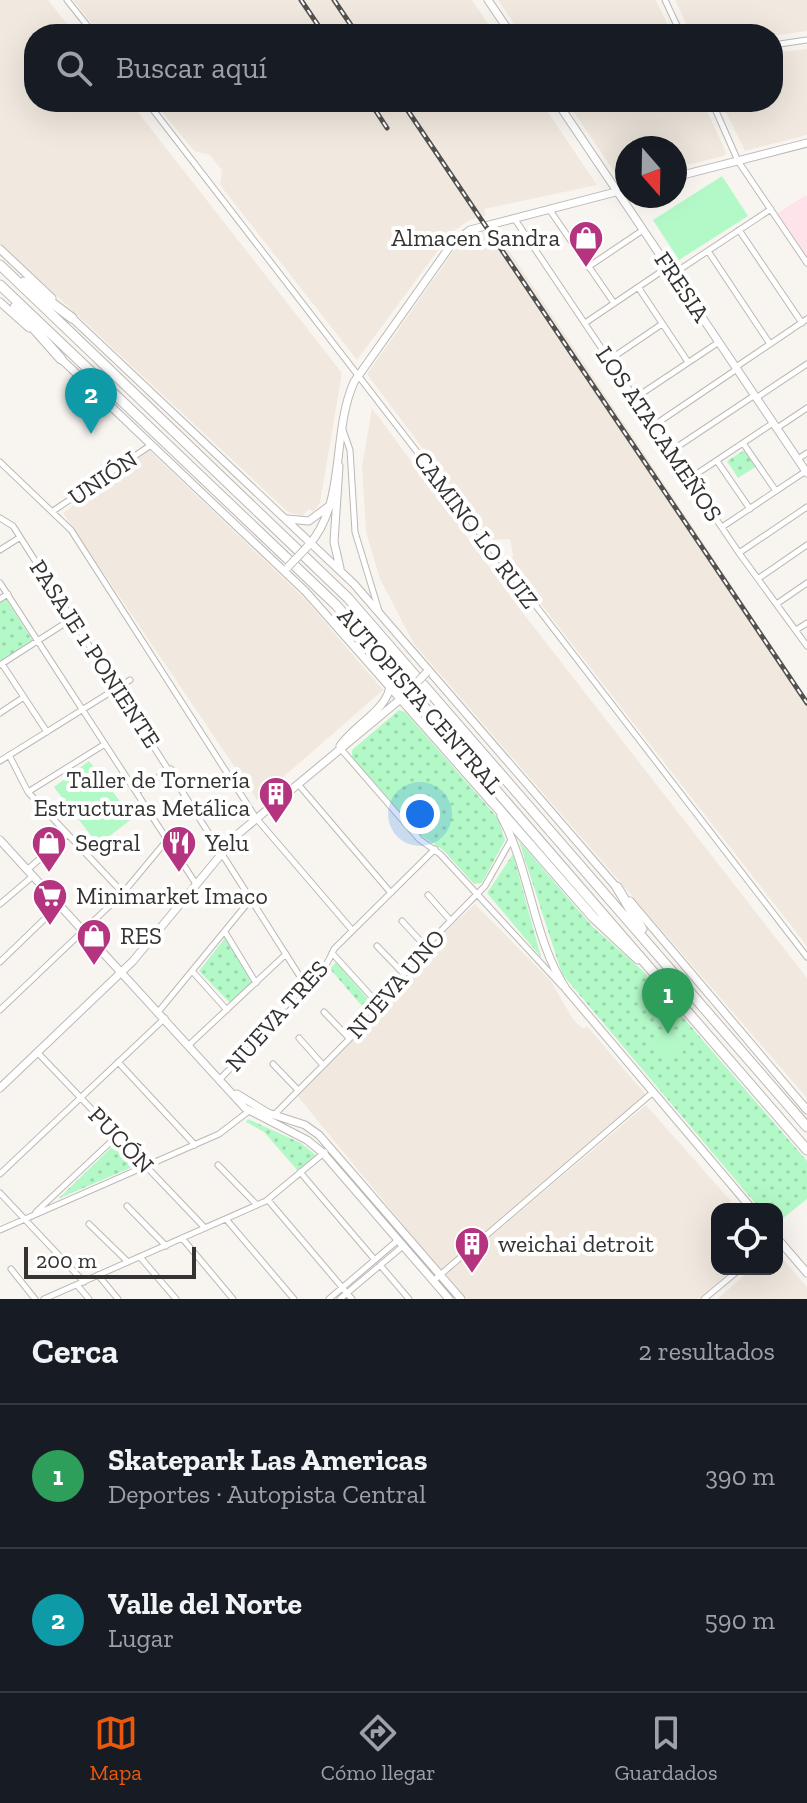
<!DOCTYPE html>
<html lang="es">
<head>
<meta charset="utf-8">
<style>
	:root { --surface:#171b24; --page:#20242c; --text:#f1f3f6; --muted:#9ea1a6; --line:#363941; --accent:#ea580c }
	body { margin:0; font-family:"Zilla Slab",serif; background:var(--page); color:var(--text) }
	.controls { position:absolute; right:24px; bottom:24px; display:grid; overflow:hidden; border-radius:16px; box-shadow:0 8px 32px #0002 }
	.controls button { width:72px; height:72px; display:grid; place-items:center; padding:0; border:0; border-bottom:2px solid var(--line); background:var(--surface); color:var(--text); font:40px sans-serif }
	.compass { position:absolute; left:615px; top:136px; width:72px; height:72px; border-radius:50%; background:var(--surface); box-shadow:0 8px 32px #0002; rotate:160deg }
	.scale { position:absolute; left:24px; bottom:20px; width:172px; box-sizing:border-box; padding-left:8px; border:4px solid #343332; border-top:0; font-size:22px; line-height:28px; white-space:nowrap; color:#343332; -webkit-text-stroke:6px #fff; paint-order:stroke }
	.you { position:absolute; left:420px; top:814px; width:28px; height:28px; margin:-20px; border:6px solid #fff; border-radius:50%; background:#1a73e8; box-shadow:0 0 0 12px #1a73e833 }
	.badge { display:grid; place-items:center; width:52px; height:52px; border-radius:50%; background:var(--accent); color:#fff; font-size:26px; font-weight:700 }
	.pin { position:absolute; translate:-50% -66px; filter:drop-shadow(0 2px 4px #0008) }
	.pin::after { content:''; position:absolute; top:42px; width:28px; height:24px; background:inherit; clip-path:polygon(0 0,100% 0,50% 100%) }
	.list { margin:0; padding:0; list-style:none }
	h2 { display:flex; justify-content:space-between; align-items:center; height:104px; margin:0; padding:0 32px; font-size:34px }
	h2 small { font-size:26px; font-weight:400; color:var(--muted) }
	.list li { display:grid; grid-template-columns:52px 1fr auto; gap:24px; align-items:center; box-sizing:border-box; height:144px; padding:0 32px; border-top:2px solid var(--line) }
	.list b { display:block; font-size:30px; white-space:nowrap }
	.list p { margin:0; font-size:26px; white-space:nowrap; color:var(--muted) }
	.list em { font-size:26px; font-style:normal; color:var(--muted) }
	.icon { flex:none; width:44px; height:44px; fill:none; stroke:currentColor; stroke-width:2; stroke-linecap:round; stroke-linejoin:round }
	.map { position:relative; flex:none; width:807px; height:1299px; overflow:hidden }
	.search { position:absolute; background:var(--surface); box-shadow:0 8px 32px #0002; left:24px; right:24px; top:24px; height:88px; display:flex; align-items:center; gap:20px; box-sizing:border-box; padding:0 28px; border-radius:32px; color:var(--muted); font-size:30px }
	.sheet { height:392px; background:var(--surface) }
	nav { display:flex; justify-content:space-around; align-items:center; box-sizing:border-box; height:112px; border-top:2px solid var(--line); background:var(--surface); font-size:22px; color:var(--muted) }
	nav a { display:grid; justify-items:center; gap:4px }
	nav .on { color:var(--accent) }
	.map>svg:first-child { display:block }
</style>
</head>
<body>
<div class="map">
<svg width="807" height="1299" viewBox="0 0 807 1299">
	<defs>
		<pattern id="grass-dots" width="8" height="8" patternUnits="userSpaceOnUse" patternTransform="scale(2)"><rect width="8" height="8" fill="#b3f9c7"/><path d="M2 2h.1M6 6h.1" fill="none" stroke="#9bd6ab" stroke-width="1.8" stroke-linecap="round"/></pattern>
	</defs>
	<rect width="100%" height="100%" fill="#f8f5f1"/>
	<path fill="#f1e9df" d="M0,0H48L75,34H34V102H130L342,373L320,503L313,512L309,509L302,516L288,512L0,243Z
		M73,0H472L495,34H100Z
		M498,0H656L672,34H521Z
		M675,0H807V31L773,36L691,34Z
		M807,49V135L745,151L721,102H773V53Z
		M154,102H541L597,185L484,209L486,215L468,221L451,233L357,360L220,185L222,170L216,163L210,155L194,151Z
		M567,102H698L704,105L726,152L724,156L675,168V148H627V181L621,182Z
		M491,229L515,259L807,699V946L509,563L513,555L510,539L491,540L367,374L455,249L484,243L480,234Z
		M372,408L523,613L807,978V1098L414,644L380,579L366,532L362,467Z
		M148,449L306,600L383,690L257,800L63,513Z
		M475,904L551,981L573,1019L583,1029L587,1026L646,1095L441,1271L295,1093L386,1007L424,951Z
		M646,1105L738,1209H717V1269H733L698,1299H467L446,1274Z
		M777,1252L807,1287V1299H717L752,1269H777Z"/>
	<path fill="#fee3ea" d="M806,195L807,197V257L778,213Z"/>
	<path fill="url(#grass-dots)" d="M746,449L757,466L738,478L727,461Z
		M6,599L33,641L0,662V602Z
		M399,710L405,712L498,818L505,840L482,883L474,884L443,850L419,834L352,757V750Z
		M519,841L593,927L643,971L807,1161V1199L777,1223V1209H760L562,974Z
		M513,854L541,957L487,893Z
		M225,938L253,982L230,1003L199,971Z
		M336,962L374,1006L368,1013L330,969Z
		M248,1119L301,1143L317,1156L298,1171L264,1132L246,1122Z
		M116,1143L137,1165L58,1199Z"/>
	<path fill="#b3f9c7" d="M722,176L748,216L679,260L653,220Z
		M89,761L133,818L98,845L54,787Z
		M665,1023L687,1048L668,1064L658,1044Z"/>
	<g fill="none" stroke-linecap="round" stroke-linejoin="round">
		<defs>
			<path id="street" d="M67,0L94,34
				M665,0L681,34
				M773,45L807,40
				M147,102L807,957
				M712,102L738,161L807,263
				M549,209L614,303
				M514,218L739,553L807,646
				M739,230L802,323
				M708,251L770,344
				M588,267L643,230
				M673,274L771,209
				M638,287L688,362
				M585,323L668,267
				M609,360L662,324
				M736,367L807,319
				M635,398L719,342
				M756,398L807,364
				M653,426L737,369
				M777,428L807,408
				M343,430L350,450L355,532L379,611
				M743,443L776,491
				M671,451L755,395
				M798,459L807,453
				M717,461L750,509
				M0,462L71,530L256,818L352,930
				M689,479L773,423
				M53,511L151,445
				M0,518L13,526L308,989
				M722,527L806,471
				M0,550L19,538
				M739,553L807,507
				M759,578L807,545
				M0,583L196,884
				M0,599L8,594
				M778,603L807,583
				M796,630L807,623
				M2,664L47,732
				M0,665L70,620
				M0,713L24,697
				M340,748L419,839L440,854L562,986
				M9,755L28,792L123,893
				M0,761L130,680
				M298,784L391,893
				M28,792L105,744
				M136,792L171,769
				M27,870L67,835
				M428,895L451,921
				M0,904L33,876
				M402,921L425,946
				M225,932L256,983
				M377,946L404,974
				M332,953L381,1007
				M0,962L59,905
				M193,972L227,1010
				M0,1010L123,893L167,840
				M159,1011L251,899
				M324,1012L349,1038
				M299,1038L322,1064
				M190,1044L286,954
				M37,1052L205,1228
				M118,1062L195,1145
				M273,1064L297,1089
				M221,1078C256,1041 315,995 334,949L435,849
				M274,1115L387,1001L416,956L485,886L511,840
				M218,1165L257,1205
				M300,1172L375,1260
				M0,1174L165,1018
				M0,1193L84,1282
				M268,1200L352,1299
				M127,1206L166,1246
				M36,1212L117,1136
				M226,1219L294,1299
				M89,1224L128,1262
				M0,1230L219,1134L249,1111
				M182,1238L233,1299
				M140,1257L176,1299
				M380,1265L409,1299
				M11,1269L35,1299
				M98,1275L118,1299
				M433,1281L652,1093
				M77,1285L89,1299
				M44,1299L266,1201L325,1152
				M329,1299L398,1240
				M340,1299L403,1246
				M704,1299L740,1269"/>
			<path id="secondary" d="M488,0L511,34
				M557,102L807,473
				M675,177L807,143
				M0,249L52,298
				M0,302L29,328
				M69,315L354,584L618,889
				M58,356L306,592L492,803
				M339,466L334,542L340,568
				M287,519L309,521L329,506
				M309,545C347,501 331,434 354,382L451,245L470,230L627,189
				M340,746C353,726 390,708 390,684
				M501,816C531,871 532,936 566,989L752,1209
				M0,840L245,1108L307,1140L323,1153L449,1299
				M630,901L807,1110
				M0,1088L133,961L238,834L403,697
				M237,1094L268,1113L305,1125L319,1135L461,1299
				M777,1238L807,1273"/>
			<path id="highway" d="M0,265L348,598L807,1127
				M24,282L72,318
				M0,285L336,605L807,1150
				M15,307L61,359
				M491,800L593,917L638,959
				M617,887L642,929"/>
		</defs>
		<use href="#street" stroke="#bcb9b5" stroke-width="7"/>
		<use href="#secondary" stroke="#bcb9b5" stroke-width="9"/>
		<use href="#highway" stroke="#bcb9b5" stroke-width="11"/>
		<use href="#street" stroke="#fff" stroke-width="5"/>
		<use href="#secondary" stroke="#fff" stroke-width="7"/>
		<use href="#highway" stroke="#fff" stroke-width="9"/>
		<defs>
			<path id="rail" d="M301,0L324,34
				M334,0L357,34
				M370,102L387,128
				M402,102L807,703"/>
		</defs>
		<use href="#rail" stroke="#535150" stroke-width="5"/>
		<use href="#rail" stroke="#fff" stroke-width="2" stroke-dasharray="6" stroke-linecap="butt"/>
		<defs>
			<path id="secondary-bridge" d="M288,567L307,547
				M405,695L427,672"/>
		</defs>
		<use href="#secondary-bridge" stroke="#bcb9b5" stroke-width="9" stroke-linecap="butt"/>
		<use href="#secondary-bridge" stroke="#fff" stroke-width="7"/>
	</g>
	<defs>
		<symbol id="shop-pin" viewBox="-11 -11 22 30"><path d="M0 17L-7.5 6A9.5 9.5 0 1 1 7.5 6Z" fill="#b5347f" stroke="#fff"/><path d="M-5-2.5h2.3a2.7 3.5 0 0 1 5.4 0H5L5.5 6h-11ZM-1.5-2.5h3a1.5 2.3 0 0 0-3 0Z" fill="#fff"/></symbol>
		<symbol id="building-pin" viewBox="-11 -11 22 30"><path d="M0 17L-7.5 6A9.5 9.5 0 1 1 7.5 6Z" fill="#b5347f" stroke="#fff"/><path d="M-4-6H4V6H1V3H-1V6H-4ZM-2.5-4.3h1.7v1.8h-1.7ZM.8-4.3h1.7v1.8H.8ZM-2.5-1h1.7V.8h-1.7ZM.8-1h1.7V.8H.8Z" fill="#fff"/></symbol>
		<symbol id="restaurant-pin" viewBox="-11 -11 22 30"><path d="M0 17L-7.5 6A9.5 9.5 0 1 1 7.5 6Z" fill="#b5347f" stroke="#fff"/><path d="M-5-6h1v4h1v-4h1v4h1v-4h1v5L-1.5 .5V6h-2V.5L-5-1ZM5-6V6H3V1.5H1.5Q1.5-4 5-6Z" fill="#fff"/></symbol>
		<symbol id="supermarket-pin" viewBox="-11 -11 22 30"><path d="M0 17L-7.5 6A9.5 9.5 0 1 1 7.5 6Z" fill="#b5347f" stroke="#fff"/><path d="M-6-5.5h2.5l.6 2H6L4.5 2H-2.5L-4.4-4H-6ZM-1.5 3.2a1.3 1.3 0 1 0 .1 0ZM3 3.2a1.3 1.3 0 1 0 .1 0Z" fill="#fff"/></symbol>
	</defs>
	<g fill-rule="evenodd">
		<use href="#shop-pin" x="566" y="218" width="40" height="54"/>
		<use href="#building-pin" x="256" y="774" width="40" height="54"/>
		<use href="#shop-pin" x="29" y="823" width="40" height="54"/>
		<use href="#restaurant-pin" x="159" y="823" width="40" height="54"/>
		<use href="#supermarket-pin" x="30" y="876" width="40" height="54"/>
		<use href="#shop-pin" x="74" y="916" width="40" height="54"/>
		<use href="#building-pin" x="452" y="1224" width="40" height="54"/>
	</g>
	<g text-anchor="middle" stroke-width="8" stroke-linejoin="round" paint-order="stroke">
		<g font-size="24" fill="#343332" stroke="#fff" text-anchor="start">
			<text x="560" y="246" text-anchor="end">Almacen Sandra</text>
			<text x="250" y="788" text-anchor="end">Taller de Tornería<tspan x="250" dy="28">Estructuras Metálica</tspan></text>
			<text x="75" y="851">Segral</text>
			<text x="205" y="851">Yelu</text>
			<text x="76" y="904">Minimarket Imaco</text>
			<text x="120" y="944">RES</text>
			<text x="498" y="1252">weichai detroit</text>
		</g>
		<g font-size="24" fill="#343332" stroke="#fff">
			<text transform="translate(682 287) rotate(56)" y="8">FRESIA</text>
			<text transform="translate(659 434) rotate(56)" y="8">LOS ATACAMEÑOS</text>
			<text transform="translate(103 478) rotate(-34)" y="8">UNIÓN</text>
			<text transform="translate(476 530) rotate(53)" y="8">CAMINO LO RUIZ</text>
			<text transform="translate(95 654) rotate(57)" y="8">PASAJE 1 PONIENTE</text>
			<text transform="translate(420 701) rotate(49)" y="8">AUTOPISTA CENTRAL</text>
			<text transform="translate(396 984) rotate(-49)" y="8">NUEVA UNO</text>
			<text transform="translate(277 1016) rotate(-48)" y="8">NUEVA TRES</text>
			<text transform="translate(121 1140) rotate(46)" y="8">PUCÓN</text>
		</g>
	</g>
</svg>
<div class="controls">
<button><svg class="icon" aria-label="locate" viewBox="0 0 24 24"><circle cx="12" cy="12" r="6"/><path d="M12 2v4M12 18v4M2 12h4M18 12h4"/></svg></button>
</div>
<svg class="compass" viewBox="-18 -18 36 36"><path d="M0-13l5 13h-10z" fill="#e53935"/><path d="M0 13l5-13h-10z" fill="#9ea1a6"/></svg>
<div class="scale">200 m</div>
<div class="you"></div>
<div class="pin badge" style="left:668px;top:1034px;background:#2e9e5b">1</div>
<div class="pin badge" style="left:91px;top:434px;background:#0f9aa8">2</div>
<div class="search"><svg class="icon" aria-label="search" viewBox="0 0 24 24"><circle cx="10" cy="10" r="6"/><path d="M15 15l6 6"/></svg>Buscar aquí</div>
</div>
<section class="sheet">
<h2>Cerca<small>2 resultados</small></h2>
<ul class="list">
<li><span class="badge" style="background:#2e9e5b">1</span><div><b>Skatepark Las Americas</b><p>Deportes · Autopista Central</p></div><em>390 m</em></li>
<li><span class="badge" style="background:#0f9aa8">2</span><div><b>Valle del Norte</b><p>Lugar</p></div><em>590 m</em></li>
</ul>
</section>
<nav>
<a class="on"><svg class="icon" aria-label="map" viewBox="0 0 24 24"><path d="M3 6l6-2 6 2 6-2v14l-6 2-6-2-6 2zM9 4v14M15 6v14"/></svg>Mapa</a>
<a><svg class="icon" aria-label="directions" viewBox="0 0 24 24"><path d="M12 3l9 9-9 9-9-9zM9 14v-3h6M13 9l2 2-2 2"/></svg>Cómo llegar</a>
<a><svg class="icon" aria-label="saved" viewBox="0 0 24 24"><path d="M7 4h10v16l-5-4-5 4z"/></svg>Guardados</a>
</nav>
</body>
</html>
